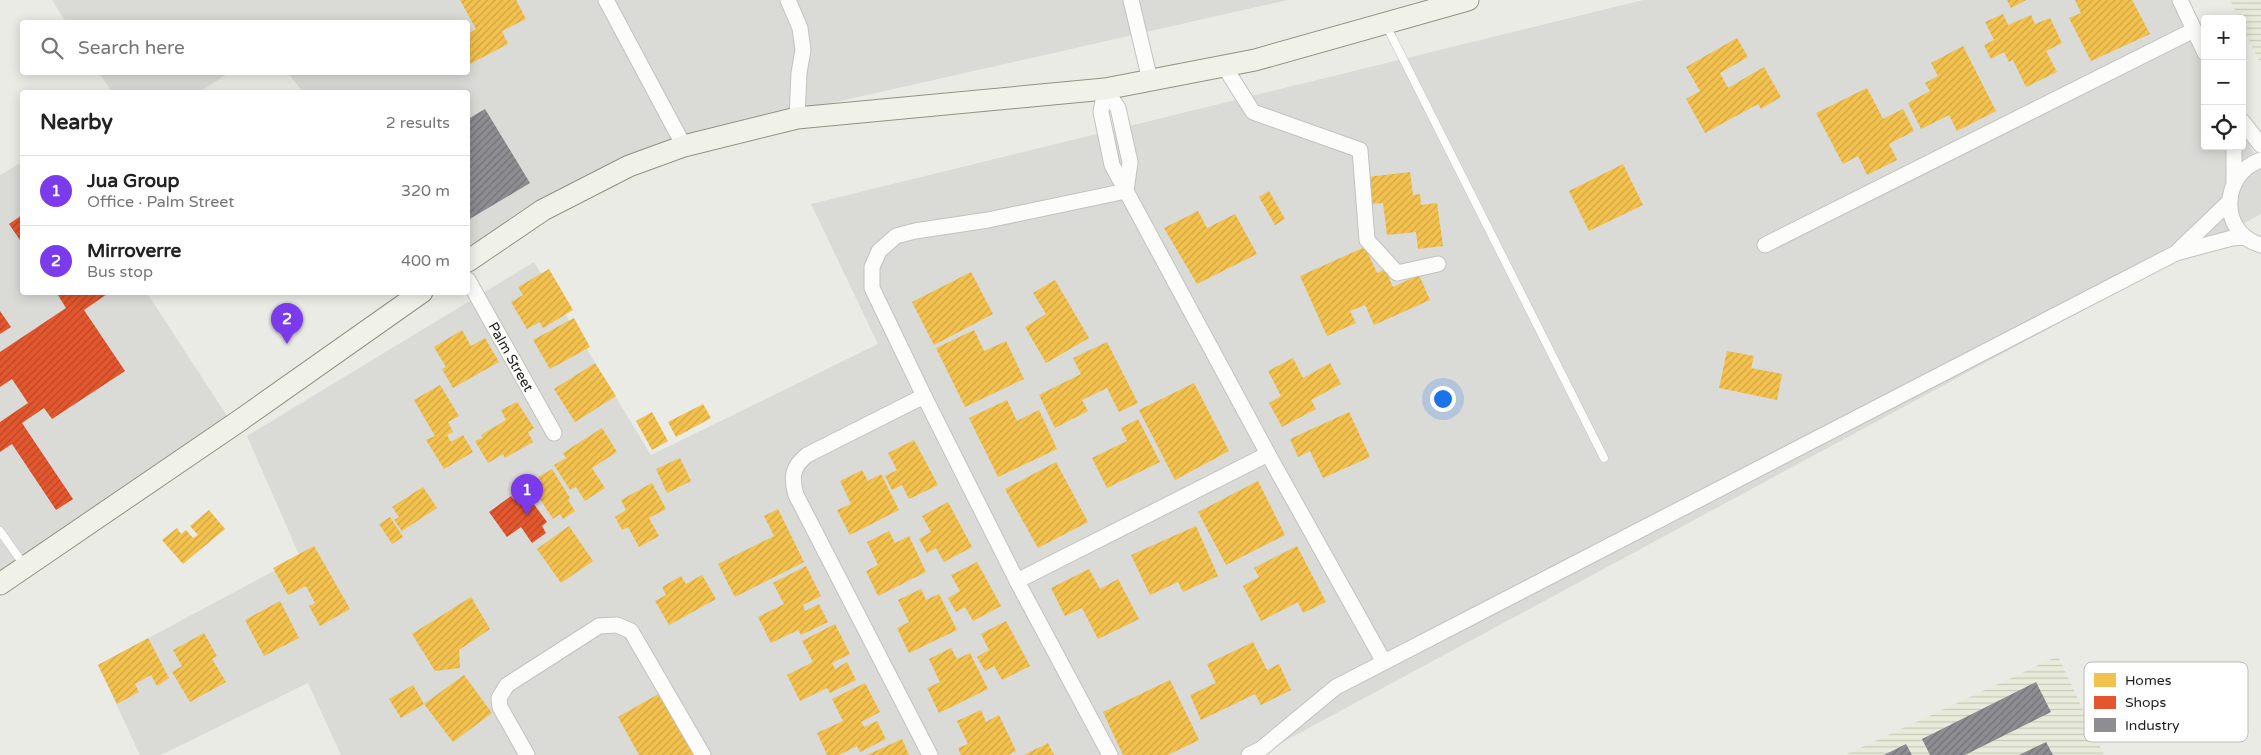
<!DOCTYPE html>
<html lang="en">
<head>
<meta charset="utf-8">
<style>
	:root { --surface:#fff; --page:#f6f6f6; --text:#222; --muted:#767676; --line:#e0e0e0; --accent:#7c3aed }
	body { margin:0; font-family:"Varela Round",sans-serif; background:var(--page); color:var(--text) }
	.controls { position:absolute; right:15px; top:15px; display:grid; overflow:hidden; border-radius:5px; box-shadow:0 2px 12px #0003 }
	.controls button { width:45px; height:45px; display:grid; place-items:center; padding:0; border:0; border-bottom:1px solid var(--line); background:var(--surface); color:var(--text); font:25px sans-serif }
	.you { position:absolute; left:1442px; top:398px; width:18px; height:18px; margin:-12px; border:4px solid #fff; border-radius:50%; background:#1a73e8; box-shadow:0 0 0 8px #1a73e833 }
	.badge { display:grid; place-items:center; width:32px; height:32px; border-radius:50%; background:var(--accent); color:#fff; font-size:16px; font-weight:700 }
	.pin { position:absolute; translate:-50% -41px; filter:drop-shadow(0 1px 2px #0008) }
	.pin::after { content:''; position:absolute; top:26px; width:18px; height:15px; background:inherit; clip-path:polygon(0 0,100% 0,50% 100%) }
	.list { margin:0; padding:0; list-style:none }
	h2 { display:flex; justify-content:space-between; align-items:center; height:65px; margin:0; padding:0 20px; font-size:21px }
	h2 small { font-size:16px; font-weight:400; color:var(--muted) }
	.list li { display:grid; grid-template-columns:32px 1fr auto; gap:15px; align-items:center; box-sizing:border-box; height:70px; padding:0 20px; border-top:1px solid var(--line) }
	.list b { display:block; font-size:19px; white-space:nowrap }
	.list p { margin:0; font-size:16px; white-space:nowrap; color:var(--muted) }
	.list em { font-size:16px; font-style:normal; color:var(--muted) }
	.icon { flex:none; width:28px; height:28px; fill:none; stroke:currentColor; stroke-width:2; stroke-linecap:round; stroke-linejoin:round }
	.map { position:relative; flex:none; width:2261px; height:755px; overflow:hidden }
	.search { position:absolute; background:var(--surface); box-shadow:0 2px 12px #0003; left:20px; top:20px; width:450px; height:55px; display:flex; align-items:center; gap:12px; box-sizing:border-box; padding:0 18px; border-radius:5px; color:var(--muted); font-size:19px }
	.panel { position:absolute; background:var(--surface); box-shadow:0 2px 12px #0003; left:20px; top:90px; width:450px; height:205px; border-radius:5px }
	.map>svg:first-child { display:block }
</style>
</head>
<body>
<div class="map">
<svg width="2261" height="755" viewBox="0 0 2261 755">
	<defs>
		<pattern id="farmland-rules" width="6" height="5" patternUnits="userSpaceOnUse" patternTransform="scale(1.25)"><rect width="6" height="5" fill="#e8ebda"/><path d="M0 2.5h6" fill="none" stroke="#c7c9bb"/></pattern>
		<pattern id="homes-hatch" width="6" height="6" patternUnits="userSpaceOnUse" patternTransform="scale(1.25)"><rect width="6" height="6" fill="#f2c14e"/><path d="M-1 1l2-2M0 6l6-6M5 7l2-2" fill="none" stroke="#cfa544"/></pattern>
		<pattern id="shops-hatch" width="6" height="6" patternUnits="userSpaceOnUse" patternTransform="scale(1.25)"><rect width="6" height="6" fill="#e4572e"/><path d="M-1 1l2-2M0 6l6-6M5 7l2-2" fill="none" stroke="#b84727"/></pattern>
		<pattern id="industry-hatch" width="6" height="6" patternUnits="userSpaceOnUse" patternTransform="scale(1.25)"><rect width="6" height="6" fill="#8d8d92"/><path d="M-1 1l2-2M0 6l6-6M5 7l2-2" fill="none" stroke="#737377"/></pattern>
	</defs>
	<rect width="100%" height="100%" fill="#ebebe6"/>
	<path fill="#dadad7" d="M52,0H1288L677,138L468,257V92H303L288,73L468,72V22H66Z
		M1643,0H2184L2205,46V146H2242V128L2261,169V214L1259,755H341L308,683L161,755H140L98,665L300,557L247,436L534,262L651,455L878,344L811,204Z
		M99,73H229L199,92H112Z
		M22,162V292L147,293L231,422L0,578V175Z"/>
	<path fill="url(#farmland-rules)" d="M2230,0H2261V65L2242,25V19H2239Z
		M2058,656L2104,755H1845Z"/>
	<path fill="url(#homes-hatch)" d="M460,0H516L526,19L502,31L508,44L468,65V34L476,29Z
		M2007,0H2026L2011,8Z
		M2075,0H2132L2150,34L2091,61L2069,18L2081,13Z
		M2003,14L2008,25L2031,15L2035,24L2050,18L2062,43L2046,51L2057,72L2026,87L2013,60L2009,62L2004,52L1991,59L1984,45L1994,40L1985,22Z
		M1737,38L1748,57L1720,73L1728,88L1764,67L1781,97L1761,109L1758,104L1705,133L1686,99L1700,91L1686,67Z
		M1963,46L1996,111L1957,131L1949,115L1921,129L1908,103L1930,91L1925,83L1938,76L1931,63Z
		M1867,88L1883,119L1903,109L1914,131L1889,144L1897,160L1867,175L1858,156L1843,164L1816,113Z
		M1623,164L1643,205L1589,231L1569,191Z
		M1410,172L1413,195L1420,194L1421,205L1437,203L1443,246L1418,249L1416,232L1387,235L1383,203L1371,204L1367,177Z
		M1269,191L1285,219L1275,225L1259,197Z
		M1198,211L1207,228L1235,214L1257,254L1197,284L1164,228Z
		M1365,247L1377,273L1385,269L1393,287L1419,275L1430,300L1374,325L1365,305L1350,311L1356,323L1327,336L1300,276Z
		M549,269L573,310L543,328L540,322L527,329L511,302L523,295L518,287Z
		M971,272L993,314L934,345L912,302Z
		M1055,280L1089,338L1046,363L1025,327L1046,314L1033,293Z
		M574,318L590,347L550,369L533,340Z
		M462,330L471,346L485,338L499,362L453,388L442,369L446,367L434,347Z
		M974,330L984,351L1006,341L1024,379L965,407L936,348Z
		M1107,342L1138,403L1119,412L1107,388L1082,400L1088,411L1055,428L1039,395L1081,374L1073,358Z
		M1727,351L1754,356L1751,368L1782,374L1777,400L1719,388Z
		M1293,358L1303,378L1330,363L1341,384L1311,400L1316,409L1282,427L1269,403L1281,396L1268,371Z
		M595,363L616,396L575,422L554,389Z
		M1194,383L1229,451L1175,480L1139,410Z
		M440,385L459,416L448,422L453,432L447,435L451,442L463,435L473,452L444,469L426,440L435,436L414,400Z
		M1007,400L1017,421L1039,410L1057,449L998,477L969,418Z
		M517,402L534,428L528,432L533,442L505,458L503,454L488,463L475,441L483,438L481,435L506,420L501,410Z
		M703,404L711,418L676,437L668,422Z
		M652,412L668,441L652,450L636,421Z
		M1349,412L1370,457L1323,478L1310,451L1298,457L1290,439Z
		M1138,419L1160,462L1107,488L1092,458L1127,441L1121,428Z
		M602,428L617,452L592,468L605,488L585,501L576,487L570,490L554,465L566,458L563,453Z
		M914,440L938,485L909,499L902,485L892,490L885,476L897,470L888,453Z
		M680,458L691,481L667,493L656,469Z
		M1056,462L1088,522L1038,548L1005,489Z
		M552,469L570,498L568,500L575,511L563,519L560,514L553,519L532,487L541,481L538,477Z
		M862,470L868,481L881,474L899,510L850,535L837,510L851,504L840,481Z
		M1258,481L1285,535L1226,565L1198,512Z
		M652,483L666,509L649,518L659,536L639,547L628,527L622,530L615,517L626,510L621,500Z
		M423,487L437,508L402,531L394,520L399,517L392,507Z
		M948,502L972,547L944,562L936,548L927,553L919,539L931,532L922,516Z
		M778,509L804,562L735,597L718,564L774,536L764,516Z
		M209,510L225,529L183,564L162,540L177,528L181,534L186,530L193,538L198,535L190,526Z
		M390,517L403,537L392,544L379,524Z
		M569,526L593,561L561,583L537,549Z
		M1196,526L1218,576L1183,592L1178,582L1150,595L1131,555Z
		M889,531L895,543L909,536L926,572L878,596L866,571L878,565L867,542Z
		M314,546L350,609L320,626L309,606L315,603L306,586L288,595L273,568Z
		M1297,546L1326,602L1303,613L1298,602L1261,621L1243,586L1259,577L1254,568Z
		M977,562L1001,606L973,621L965,607L956,612L948,598L960,591L951,575Z
		M806,566L821,596L803,605L805,611L819,604L828,622L801,635L798,630L771,643L758,617L784,604L773,583Z
		M1089,569L1100,589L1118,579L1139,619L1098,639L1082,608L1065,616L1051,588Z
		M702,575L716,599L669,625L655,601L666,595L662,587L681,576L686,584Z
		M921,589L926,600L939,594L957,630L909,653L897,628L909,622L898,600Z
		M471,597L490,629L459,650L460,668L435,671L412,634Z
		M280,601L299,638L264,656L245,620Z
		M1006,621L1030,666L1002,680L994,666L985,671L977,657L989,650L981,634Z
		M835,624L850,654L832,663L835,669L847,662L856,680L830,693L827,688L800,701L787,675L813,662L802,641Z
		M204,633L217,656L212,659L226,682L190,702L172,672L182,666L173,650Z
		M148,638L169,678L157,686L151,675L135,684L139,692L117,704L98,665Z
		M1253,642L1267,670L1279,664L1291,690L1261,705L1255,694L1201,720L1190,695L1216,683L1207,664Z
		M951,648L957,659L970,653L988,689L939,713L927,688L940,682L929,659Z
		M464,675L492,713L453,742L424,704Z
		M1170,680L1199,740L1168,755H1123L1103,712Z
		M865,683L880,712L861,722L864,727L877,721L886,739L860,752L857,746L839,755H827L817,733L843,721L832,699Z
		M413,685L424,704L401,718L389,699Z
		M662,692L697,755H639L618,717Z
		M981,710L986,722L999,715L1016,751L1008,755H961L958,748L968,744L957,721Z
		M902,739L909,755H867Z
		M1048,743L1054,755H1024Z"/>
	<path fill="url(#shops-hatch)" d="M22,215V243L9,224Z
		M56,292H110L84,310L125,371L52,419L44,408L22,423L73,499L56,510L12,444L0,452V422L28,403L12,379L0,387V352L66,308Z
		M0,311L11,327L0,334Z
		M525,492L547,522L542,526L546,533L532,543L521,527L507,537L489,512L511,496L514,500Z"/>
	<path fill="url(#industry-hatch)" d="M485,109L530,183L468,220V119Z
		M2036,682L2051,712L1965,755H1930L1922,739Z
		M2046,742L2053,755H2019Z
		M1906,744L1912,755H1884Z"/>
	<g fill="none" stroke-linecap="round" stroke-linejoin="round">
		<defs>
			<path id="service" d="M1386,25L1604,458
				M0,531L24,565"/>
			<g id="minor">
				<path d="M606,0L684,146"/>
				<path d="M788,0L800,28L803,50L799,73L797,118"/>
				<path d="M1131,0L1150,80"/>
				<path d="M2180,0L2205,53"/>
				<path d="M1224,66L1253,112L1360,150L1367,240L1397,273L1438,264"/>
				<path d="M1105,89L1101,112L1112,165L1268,454L1384,662"/>
				<path d="M1105,89L1118,108L1130,162L1126,191"/>
				<path d="M2242,121L2261,145"/>
				<path d="M2234,146V181"/>
				<path d="M2261,160C2221,173 2218,233 2261,245"/>
				<path d="M1765,245L2194,30"/>
				<path d="M2179,250L2229,202"/>
				<path id="s1" d="M468,280L554,433"/>
				<path d="M924,396L807,455C792,467 791,477 796,495L930,755"/>
				<path d="M1017,581L1268,454"/>
				<path d="M527,755L500,707L499,698L507,685L599,626L617,625L631,631L703,755"/>
				<path d="M1110,755L1017,581L924,396L872,288V267L879,251L896,236L915,231L988,220L1126,191"/>
				<path d="M1249,755L1261,749L1336,687L2176,253L2232,238L2245,237"/>
			</g>
			<path id="secondary" d="M468,261L543,210L629,166L684,146L797,118L1105,89L1255,60L1468,0
				M0,584L239,421L422,292"/>
		</defs>
		<use href="#service" stroke="#c2c2c0" stroke-width="9"/>
		<use href="#minor" stroke="#c2c2c0" stroke-width="17"/>
		<use href="#secondary" stroke="#8f9480" stroke-width="23"/>
		<use href="#service" stroke="#fcfcfb" stroke-width="8"/>
		<use href="#minor" stroke="#fcfcfb" stroke-width="15"/>
		<use href="#secondary" stroke="#f0f2ea" stroke-width="21"/>
	</g>
	<g text-anchor="middle" stroke-width="5" stroke-linejoin="round" paint-order="stroke">
		<g font-size="14" fill="#1d1d1d" stroke="#fff">
			<text dy="5" stroke="none"><textPath href="#s1" startOffset="88">Palm Street</textPath></text>
		</g>
	</g>
	<rect x="2084" y="662" width="164" height="80" rx="8" fill="#fff" stroke="#bbb" stroke-width="1"/>
	<rect x="2094" y="673" width="22" height="14" fill="#f2c14e"/>
	<rect x="2094" y="696" width="22" height="13" fill="#e4572e"/>
	<rect x="2094" y="718" width="22" height="14" fill="#8d8d92"/>
	<g font-size="14" fill="#1d1d1d">
		<text x="2125" y="685">Homes</text>
		<text x="2125" y="707">Shops</text>
		<text x="2125" y="730">Industry</text>
	</g>
</svg>
<div class="controls">
<button>+</button>
<button>−</button>
<button><svg class="icon" aria-label="locate" viewBox="0 0 24 24"><circle cx="12" cy="12" r="6"/><path d="M12 2v4M12 18v4M2 12h4M18 12h4"/></svg></button>
</div>
<div class="you"></div>
<div class="pin badge" style="left:527px;top:515px">1</div>
<div class="pin badge" style="left:287px;top:344px">2</div>
<div class="search"><svg class="icon" aria-label="search" viewBox="0 0 24 24"><circle cx="10" cy="10" r="6"/><path d="M15 15l6 6"/></svg>Search here</div>
<section class="panel">
<h2>Nearby<small>2 results</small></h2>
<ul class="list">
<li><span class="badge">1</span><div><b>Jua Group</b><p>Office · Palm Street</p></div><em>320 m</em></li>
<li><span class="badge">2</span><div><b>Mirroverre</b><p>Bus stop</p></div><em>400 m</em></li>
</ul>
</section>
</div>
</body>
</html>
